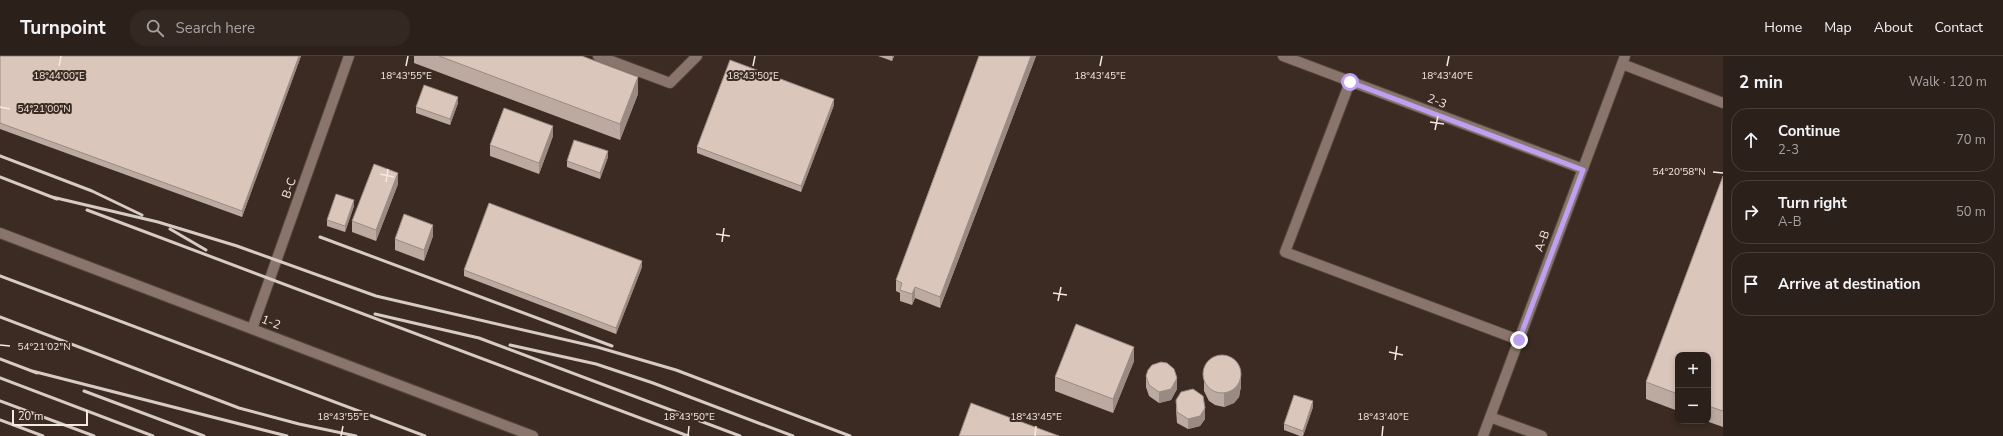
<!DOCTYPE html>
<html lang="en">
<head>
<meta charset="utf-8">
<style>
	:root { --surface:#2c201a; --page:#342823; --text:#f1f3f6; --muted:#a6a3a2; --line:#483e39 }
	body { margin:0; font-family:"Nunito Sans",sans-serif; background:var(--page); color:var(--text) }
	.controls { position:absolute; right:12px; bottom:12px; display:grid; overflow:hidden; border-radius:8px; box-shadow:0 2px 6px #0003 }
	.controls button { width:36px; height:36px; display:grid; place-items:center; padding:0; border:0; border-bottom:1px solid var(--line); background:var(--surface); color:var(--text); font:20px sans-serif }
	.scale { position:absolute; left:12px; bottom:10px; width:76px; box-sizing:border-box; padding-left:4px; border:2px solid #f4e9e3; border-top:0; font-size:11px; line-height:14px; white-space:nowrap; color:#f4e9e3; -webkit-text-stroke:3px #3b2b22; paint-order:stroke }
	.stop { position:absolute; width:12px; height:12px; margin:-9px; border:3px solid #bca0f2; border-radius:50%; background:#fff }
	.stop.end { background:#bca0f2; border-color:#fff; box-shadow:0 1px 4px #0008 }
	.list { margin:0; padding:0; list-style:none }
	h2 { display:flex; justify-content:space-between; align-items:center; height:52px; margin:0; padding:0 16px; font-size:17px }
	h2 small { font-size:13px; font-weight:400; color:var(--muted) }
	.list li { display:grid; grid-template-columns:26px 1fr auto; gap:12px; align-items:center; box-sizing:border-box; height:64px; margin:0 8px 8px; padding:0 8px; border:1px solid var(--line); border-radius:16px }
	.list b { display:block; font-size:15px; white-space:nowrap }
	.list p { margin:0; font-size:13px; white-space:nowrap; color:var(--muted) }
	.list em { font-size:13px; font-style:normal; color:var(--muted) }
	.icon { flex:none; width:22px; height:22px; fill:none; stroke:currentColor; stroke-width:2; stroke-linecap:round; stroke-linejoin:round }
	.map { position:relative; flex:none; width:1723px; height:380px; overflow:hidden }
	header { display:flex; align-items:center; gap:24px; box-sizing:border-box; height:56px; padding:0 20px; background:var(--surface); border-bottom:1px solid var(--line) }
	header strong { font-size:19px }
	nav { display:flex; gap:22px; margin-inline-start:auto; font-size:14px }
	.search { width:280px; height:36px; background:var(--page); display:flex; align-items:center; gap:10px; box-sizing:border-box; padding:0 14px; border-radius:16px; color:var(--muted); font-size:15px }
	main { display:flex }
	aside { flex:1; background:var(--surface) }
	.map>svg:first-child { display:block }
</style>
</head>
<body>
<header>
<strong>Turnpoint</strong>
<div class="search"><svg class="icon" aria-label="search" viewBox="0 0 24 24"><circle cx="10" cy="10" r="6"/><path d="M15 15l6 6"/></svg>Search here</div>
<nav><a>Home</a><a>Map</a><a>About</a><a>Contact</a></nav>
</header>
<main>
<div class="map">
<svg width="1723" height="380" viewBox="0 0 1723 380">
	<rect width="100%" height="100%" fill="#3b2b22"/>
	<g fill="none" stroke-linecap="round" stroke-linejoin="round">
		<defs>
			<path id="lane" d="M598,0L670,27L697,0
				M1283,0L1583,113
				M1622,8L1723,47
				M1350,26L1285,196L1519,284
				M0,177L533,380
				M252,273L349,0
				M1490,361L1542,380
				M1483,380L1625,0"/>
		</defs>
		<use href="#lane" stroke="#54463f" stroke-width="12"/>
		<use href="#lane" stroke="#89756b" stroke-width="10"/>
		<path stroke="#d7ccc5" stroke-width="3" d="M0,100L92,135L142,159
			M0,121L57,143
			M52,141L158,166L237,190L376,240L597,291L676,314L850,380
			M87,154L688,380
			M170,173L206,194
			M320,181L612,290
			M0,220L425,380
			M375,258L479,282L740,380
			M0,261L239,352L299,368L356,380
			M510,289L596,308L653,327L793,380
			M0,303L37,317
			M32,315L287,380
			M0,322L153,380
			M84,335L204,380
			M0,345L94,380
			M0,364L43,380"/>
	</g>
	<path fill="#bcaaa1" d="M0,0H301L242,161L0,73Z
		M414,0H582L638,38L620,84L414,7Z
		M878,0H894L892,5Z
		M979,0H1036L940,252L915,242L912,249L900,245V237L896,235V224Z
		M458,47L450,69L416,57V51Z
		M834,49L801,136L697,97V91Z
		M553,80L539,118L490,100V89Z
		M608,101L600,123L567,111V105Z
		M1723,120V371L1706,365H1708V299H1678V355L1646,343V326Z
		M398,128L376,185L352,176V165Z
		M354,150L345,176L327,170V164Z
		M433,180L424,205L395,194V183Z
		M642,211L616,278L464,220V214Z
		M1134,305L1113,357L1055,335V321Z
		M1146,320L1177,333L1171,344L1159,347L1149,340L1146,331Z
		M1204,321L1241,330L1239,341L1234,347L1224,351L1215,349L1209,345L1204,335Z
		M1176,344L1205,363L1200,370L1188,373L1177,367L1176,354Z
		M1313,351L1303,380H1300L1284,374V368Z"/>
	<path fill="#998b83" d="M299,0H301L242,161V155Z
		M892,0H894L892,5Z
		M1031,0H1036L940,252V241Z
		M638,21V38L620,84V68Z
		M458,41V47L450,69V63Z
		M834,43V49L801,136V130Z
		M553,70V80L539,118V107Z
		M608,95V101L600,123V117Z
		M398,117V128L376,185V174Z
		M354,144V150L345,176V170Z
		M433,169V180L424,205V194Z
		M642,205V211L616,278V272Z
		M915,231V242L912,249V238Z
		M1134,291V305L1113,357V343Z
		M1241,315V330L1239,341L1234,347L1224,351V337Z
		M1177,322V333L1171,344L1159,347V336Z
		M1313,345V351L1303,380V375Z
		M1205,352V363L1200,370L1188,373V363Z"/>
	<path fill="#dbc6bb" stroke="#998b83" d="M0,0H299L242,155L0,67Z
		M439,0H582L638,21L620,68Z
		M979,0H1031L940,241L915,231L912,238L900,234L902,227L896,224Z
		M730,4L834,43L801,130L697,91Z
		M424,29L458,41L450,63L416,51Z
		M504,52L553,70L539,107L490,89Z
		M574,84L608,95L600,117L567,105Z
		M374,108L398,117L376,174L352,165Z
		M1723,120V355L1708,350V299H1678V338L1646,326Z
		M336,138L354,144L345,170L327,164Z
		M489,147L642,205L616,272L464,214Z
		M404,158L433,169L424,194L395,183Z
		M1076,268L1134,291L1113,343L1055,321Z
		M1203 318a19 19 0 1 1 38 0a19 19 0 1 1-38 0Z
		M1161,306L1167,307L1174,313L1177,322L1171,333L1159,336L1149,329L1146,320L1148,314L1152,309Z
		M1193,333L1203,340L1205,352L1200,360L1188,363L1177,356L1176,344L1181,336Z
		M1294,339L1313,345L1303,375L1284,368Z
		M971,347L1059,380H959Z"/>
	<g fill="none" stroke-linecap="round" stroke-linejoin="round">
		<path stroke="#bca0f2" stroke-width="5" d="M1350,26L1583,114L1519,284"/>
	</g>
	<path fill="none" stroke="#f4e9e3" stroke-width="1.5" d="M59,10L61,0M406,10L408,0M753,10L755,0M1100,10L1102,0M1447,10L1449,0M0,51L10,53M1430,66L1444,68M1435,74L1438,60M1713,116L1723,117M380,118L394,121M386,126L388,113M716,178L730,180M722,186L724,172M1053,237L1067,239M1058,245L1061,231M0,289L10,290M1389,296L1403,299M1395,304L1397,290M341,380L343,370M688,380L689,370M1035,380L1036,370M1382,380L1383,370"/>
	<g text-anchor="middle" stroke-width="4" stroke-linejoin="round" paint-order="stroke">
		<g font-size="12" fill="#f4e9e3" stroke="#3b2b22">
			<text transform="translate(1437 45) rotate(21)" y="4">2-3</text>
			<text transform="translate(289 132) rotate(-71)" y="4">B-C</text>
			<text transform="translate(1542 185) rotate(-70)" y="4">A-B</text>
			<text transform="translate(271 266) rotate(21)" y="4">1-2</text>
		</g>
	</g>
	<g font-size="10" text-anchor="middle" fill="#f4e9e3" stroke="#3b2b22" stroke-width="4" stroke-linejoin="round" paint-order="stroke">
		<text x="59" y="23">18°44'00"E</text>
		<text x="406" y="23">18°43'55"E</text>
		<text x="753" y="23">18°43'50"E</text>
		<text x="1447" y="23">18°43'40"E</text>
		<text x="1100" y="23">18°43'45"E</text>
		<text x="44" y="56">54°21'00"N</text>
		<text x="1679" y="119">54°20'58"N</text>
		<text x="44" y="294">54°21'02"N</text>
		<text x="343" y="364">18°43'55"E</text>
		<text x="689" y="364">18°43'50"E</text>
		<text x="1036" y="364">18°43'45"E</text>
		<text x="1383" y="364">18°43'40"E</text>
	</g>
</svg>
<div class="controls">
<button>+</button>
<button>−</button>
</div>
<div class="scale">20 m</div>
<div class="stop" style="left:1350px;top:26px"></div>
<div class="stop end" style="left:1519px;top:284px"></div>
</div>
<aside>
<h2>2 min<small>Walk · 120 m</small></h2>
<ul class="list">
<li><svg class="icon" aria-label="ahead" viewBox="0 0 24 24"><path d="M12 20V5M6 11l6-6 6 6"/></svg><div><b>Continue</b><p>2-3</p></div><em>70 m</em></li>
<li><svg class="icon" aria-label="right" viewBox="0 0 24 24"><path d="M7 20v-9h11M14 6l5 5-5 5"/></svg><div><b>Turn right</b><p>A-B</p></div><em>50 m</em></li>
<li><svg class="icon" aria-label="arrive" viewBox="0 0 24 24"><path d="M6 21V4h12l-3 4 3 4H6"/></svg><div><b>Arrive at destination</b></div></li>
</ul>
</aside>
</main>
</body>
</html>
